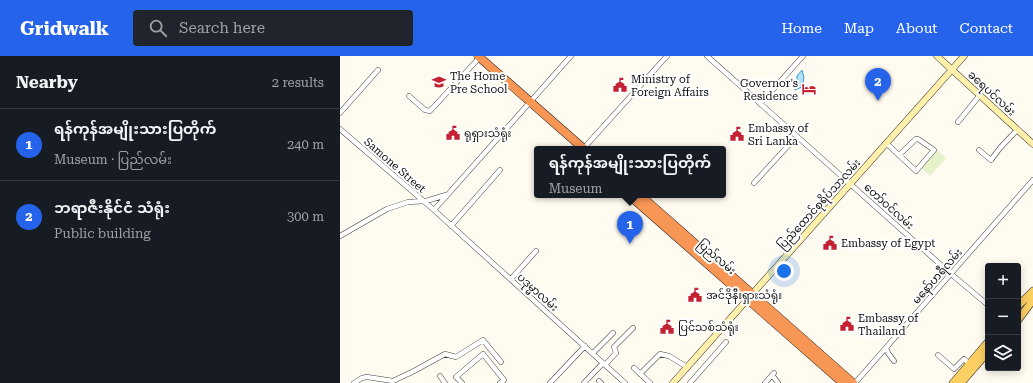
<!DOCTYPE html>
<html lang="en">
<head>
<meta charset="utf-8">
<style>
	:root { --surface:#171b24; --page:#20242c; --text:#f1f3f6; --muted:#9ea1a6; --line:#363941; --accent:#2563eb }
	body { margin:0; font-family:"Roboto Serif","Noto Sans Myanmar",serif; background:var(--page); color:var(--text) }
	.controls { position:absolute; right:12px; bottom:12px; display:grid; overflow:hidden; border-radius:4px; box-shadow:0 2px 10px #0003 }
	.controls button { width:36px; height:36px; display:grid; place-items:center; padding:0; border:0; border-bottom:1px solid var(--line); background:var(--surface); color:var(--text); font:20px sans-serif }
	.you { position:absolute; left:444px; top:215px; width:14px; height:14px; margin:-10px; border:3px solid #fff; border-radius:50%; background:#1a73e8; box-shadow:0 0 0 6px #1a73e833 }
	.badge { display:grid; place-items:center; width:26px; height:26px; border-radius:50%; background:var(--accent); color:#fff; font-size:13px; font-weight:700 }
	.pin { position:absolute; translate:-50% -33px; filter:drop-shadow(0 1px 2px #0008) }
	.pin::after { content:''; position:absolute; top:21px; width:14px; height:12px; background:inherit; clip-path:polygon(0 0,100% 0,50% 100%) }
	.popup { position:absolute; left:194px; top:90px; width:192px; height:52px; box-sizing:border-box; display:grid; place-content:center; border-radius:4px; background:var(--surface); filter:drop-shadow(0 1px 3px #0005); font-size:13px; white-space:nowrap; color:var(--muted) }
	.popup b { font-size:15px; color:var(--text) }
	.popup::after { content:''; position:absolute; left:50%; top:100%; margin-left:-8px; border:8px solid transparent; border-top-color:var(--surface) }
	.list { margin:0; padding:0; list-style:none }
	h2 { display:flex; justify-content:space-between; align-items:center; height:52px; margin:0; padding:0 16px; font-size:17px }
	h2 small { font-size:13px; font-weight:400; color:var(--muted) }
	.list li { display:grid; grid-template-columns:26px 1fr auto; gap:12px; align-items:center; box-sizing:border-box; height:72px; padding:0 16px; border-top:1px solid var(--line) }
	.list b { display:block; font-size:15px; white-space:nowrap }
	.list p { margin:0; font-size:13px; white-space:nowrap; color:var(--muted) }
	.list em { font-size:13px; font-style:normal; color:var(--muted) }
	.icon { flex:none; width:22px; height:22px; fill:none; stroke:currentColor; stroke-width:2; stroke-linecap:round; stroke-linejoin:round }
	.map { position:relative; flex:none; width:693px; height:327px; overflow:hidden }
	header { display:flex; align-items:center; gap:24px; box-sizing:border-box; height:56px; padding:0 20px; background:var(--accent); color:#fff }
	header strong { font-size:19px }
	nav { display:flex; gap:22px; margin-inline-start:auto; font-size:14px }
	.search { width:280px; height:36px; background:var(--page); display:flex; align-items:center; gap:10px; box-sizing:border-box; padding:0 14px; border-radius:4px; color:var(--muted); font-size:15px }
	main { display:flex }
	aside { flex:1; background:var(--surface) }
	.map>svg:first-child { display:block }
</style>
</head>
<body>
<header>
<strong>Gridwalk</strong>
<div class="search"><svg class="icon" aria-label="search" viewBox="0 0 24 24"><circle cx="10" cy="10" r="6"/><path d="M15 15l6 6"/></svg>Search here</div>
<nav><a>Home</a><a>Map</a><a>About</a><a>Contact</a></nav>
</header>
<main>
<aside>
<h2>Nearby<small>2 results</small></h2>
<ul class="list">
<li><span class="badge">1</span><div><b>ရန်ကုန်အမျိုးသားပြတိုက်</b><p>Museum · ပြည်လမ်း</p></div><em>240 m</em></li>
<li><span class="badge">2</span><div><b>ဘရာဇီးနိုင်ငံ သံရုံး</b><p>Public building</p></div><em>300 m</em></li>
</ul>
</aside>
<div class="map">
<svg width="693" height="327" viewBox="0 0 693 327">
	<rect width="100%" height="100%" fill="#fffbf0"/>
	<path fill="#e6f2ca" d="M597,94L606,102L590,120L581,112Z"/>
	<path fill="#b3e2f8" stroke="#389cd1" d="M462,14L464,22L462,31L455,34L454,29L457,24V20Z"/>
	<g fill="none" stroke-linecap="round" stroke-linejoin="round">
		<defs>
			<path id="street" d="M367,0L611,218L648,249
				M69,40L85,54L90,55L139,2
				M420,48L463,0
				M0,57L38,14
				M618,66L640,39
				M0,73L94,154L285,327
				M546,87L576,115L594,94L578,83H576L559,99
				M243,93L327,0
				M639,94L651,104L660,92L677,74
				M414,127L457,80
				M94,154L231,0
				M111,170L160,114
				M0,180L47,153L68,146L86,145L106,139
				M171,223L196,195
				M546,292L548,297L554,305
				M253,297L273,277
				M598,299L614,313L624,303L630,308
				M265,309L276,297L274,291L293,272
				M294,312L310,327
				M300,318L320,298L329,300L347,311
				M432,319L438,327
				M100,320L105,327
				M259,325L261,327
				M14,327L22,322L27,321L53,325L74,315L105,298L116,301L143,284L161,306
				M122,327L116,321L143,298L164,324L160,327
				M210,327L245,290
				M244,327L263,307
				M350,327L386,286
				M425,327L434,317
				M515,327L693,124"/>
			<path id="secondary" d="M597,0L693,88
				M333,327L624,0"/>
			<path id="primary" d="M678,250L693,235
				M678,264L693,244
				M613,327L648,286
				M621,327L648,296"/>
			<path id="highway" d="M138,0L244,93
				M289,139L503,327
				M300,139L513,327"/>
		</defs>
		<use href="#street" stroke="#424242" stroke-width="5.5"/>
		<use href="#secondary" stroke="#313131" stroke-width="7"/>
		<use href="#primary" stroke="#202020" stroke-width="8"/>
		<use href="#highway" stroke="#202020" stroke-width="9"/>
		<use href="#street" stroke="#fff" stroke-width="4.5"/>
		<use href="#secondary" stroke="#fff1ab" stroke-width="6"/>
		<use href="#primary" stroke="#fccf63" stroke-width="7"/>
		<use href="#highway" stroke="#f89755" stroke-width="8"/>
	</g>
	<defs>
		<symbol id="school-bare" viewBox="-9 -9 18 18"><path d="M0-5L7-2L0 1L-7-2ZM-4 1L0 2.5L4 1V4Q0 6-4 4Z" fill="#c42232" stroke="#fff" stroke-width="2.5" paint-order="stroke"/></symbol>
		<symbol id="civic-bare" viewBox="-9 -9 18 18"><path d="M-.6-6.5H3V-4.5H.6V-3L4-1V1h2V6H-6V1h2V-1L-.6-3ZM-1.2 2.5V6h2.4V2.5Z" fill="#c42232" stroke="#fff" stroke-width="2.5" paint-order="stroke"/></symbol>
		<symbol id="hotel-bare" viewBox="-9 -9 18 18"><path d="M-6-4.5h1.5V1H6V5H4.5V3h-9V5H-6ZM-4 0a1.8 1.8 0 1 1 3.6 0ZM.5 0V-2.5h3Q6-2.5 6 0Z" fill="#c42232" stroke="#fff" stroke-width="2.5" paint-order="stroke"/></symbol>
	</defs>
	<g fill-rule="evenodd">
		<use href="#school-bare" x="89" y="16" width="20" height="20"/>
		<use href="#civic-bare" x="270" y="19" width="20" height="20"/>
		<use href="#hotel-bare" x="459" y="23" width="20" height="20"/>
		<use href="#civic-bare" x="103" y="67" width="20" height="20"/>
		<use href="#civic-bare" x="387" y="68" width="20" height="20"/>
		<use href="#civic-bare" x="480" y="177" width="20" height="20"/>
		<use href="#civic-bare" x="345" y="229" width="20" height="20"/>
		<use href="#civic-bare" x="497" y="258" width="20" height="20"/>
		<use href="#civic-bare" x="317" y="261" width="20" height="20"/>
	</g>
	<g text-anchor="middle" stroke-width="4" stroke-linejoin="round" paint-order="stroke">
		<g font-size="11" fill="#0f0f0f" stroke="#fff" text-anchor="start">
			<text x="110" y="24">The Home<tspan x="110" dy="13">Pre School</tspan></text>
			<text x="291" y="27">Ministry of<tspan x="291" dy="13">Foreign Affairs</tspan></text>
			<text x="458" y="31" text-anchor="end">Governor's<tspan x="458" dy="13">Residence</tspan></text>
			<text x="408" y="76">Embassy of<tspan x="408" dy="13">Sri Lanka</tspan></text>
			<text x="124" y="81">ရုရှားသံရုံး</text>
			<text x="501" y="191">Embassy of Egypt</text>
			<text x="366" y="243">အင်ဒိုနီးရှားသံရုံး</text>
			<text x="518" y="266">Embassy of<tspan x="518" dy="13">Thailand</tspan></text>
			<text x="338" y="275">ပြင်သစ်သံရုံး</text>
		</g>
		<g font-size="11" fill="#0f0f0f" stroke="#fff">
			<text transform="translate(652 37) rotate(43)" y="4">ခရေပင်လမ်း</text>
			<text transform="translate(55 109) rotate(41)" y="4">Samone Street</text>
			<text transform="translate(479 148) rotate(-48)" y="4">ပြည်ထောင်စုရိပ်သာလမ်း</text>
			<text transform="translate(549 150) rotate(42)" y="4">တော်ဝင်လမ်း</text>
			<text transform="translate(377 201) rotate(41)" y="4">ပြည်လမ်း</text>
			<text transform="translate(597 220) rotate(-49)" y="4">မနော်ဟရီလမ်း</text>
			<text transform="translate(198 236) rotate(42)" y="4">ပဒုမ္မာလမ်း</text>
		</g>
	</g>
</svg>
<div class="controls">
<button>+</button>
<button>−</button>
<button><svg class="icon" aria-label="layers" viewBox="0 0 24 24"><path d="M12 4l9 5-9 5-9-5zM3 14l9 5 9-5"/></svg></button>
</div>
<div class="you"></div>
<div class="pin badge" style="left:290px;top:188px">1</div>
<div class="popup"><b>ရန်ကုန်အမျိုးသားပြတိုက်</b>Museum</div>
<div class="pin badge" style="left:538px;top:45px">2</div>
</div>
</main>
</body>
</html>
